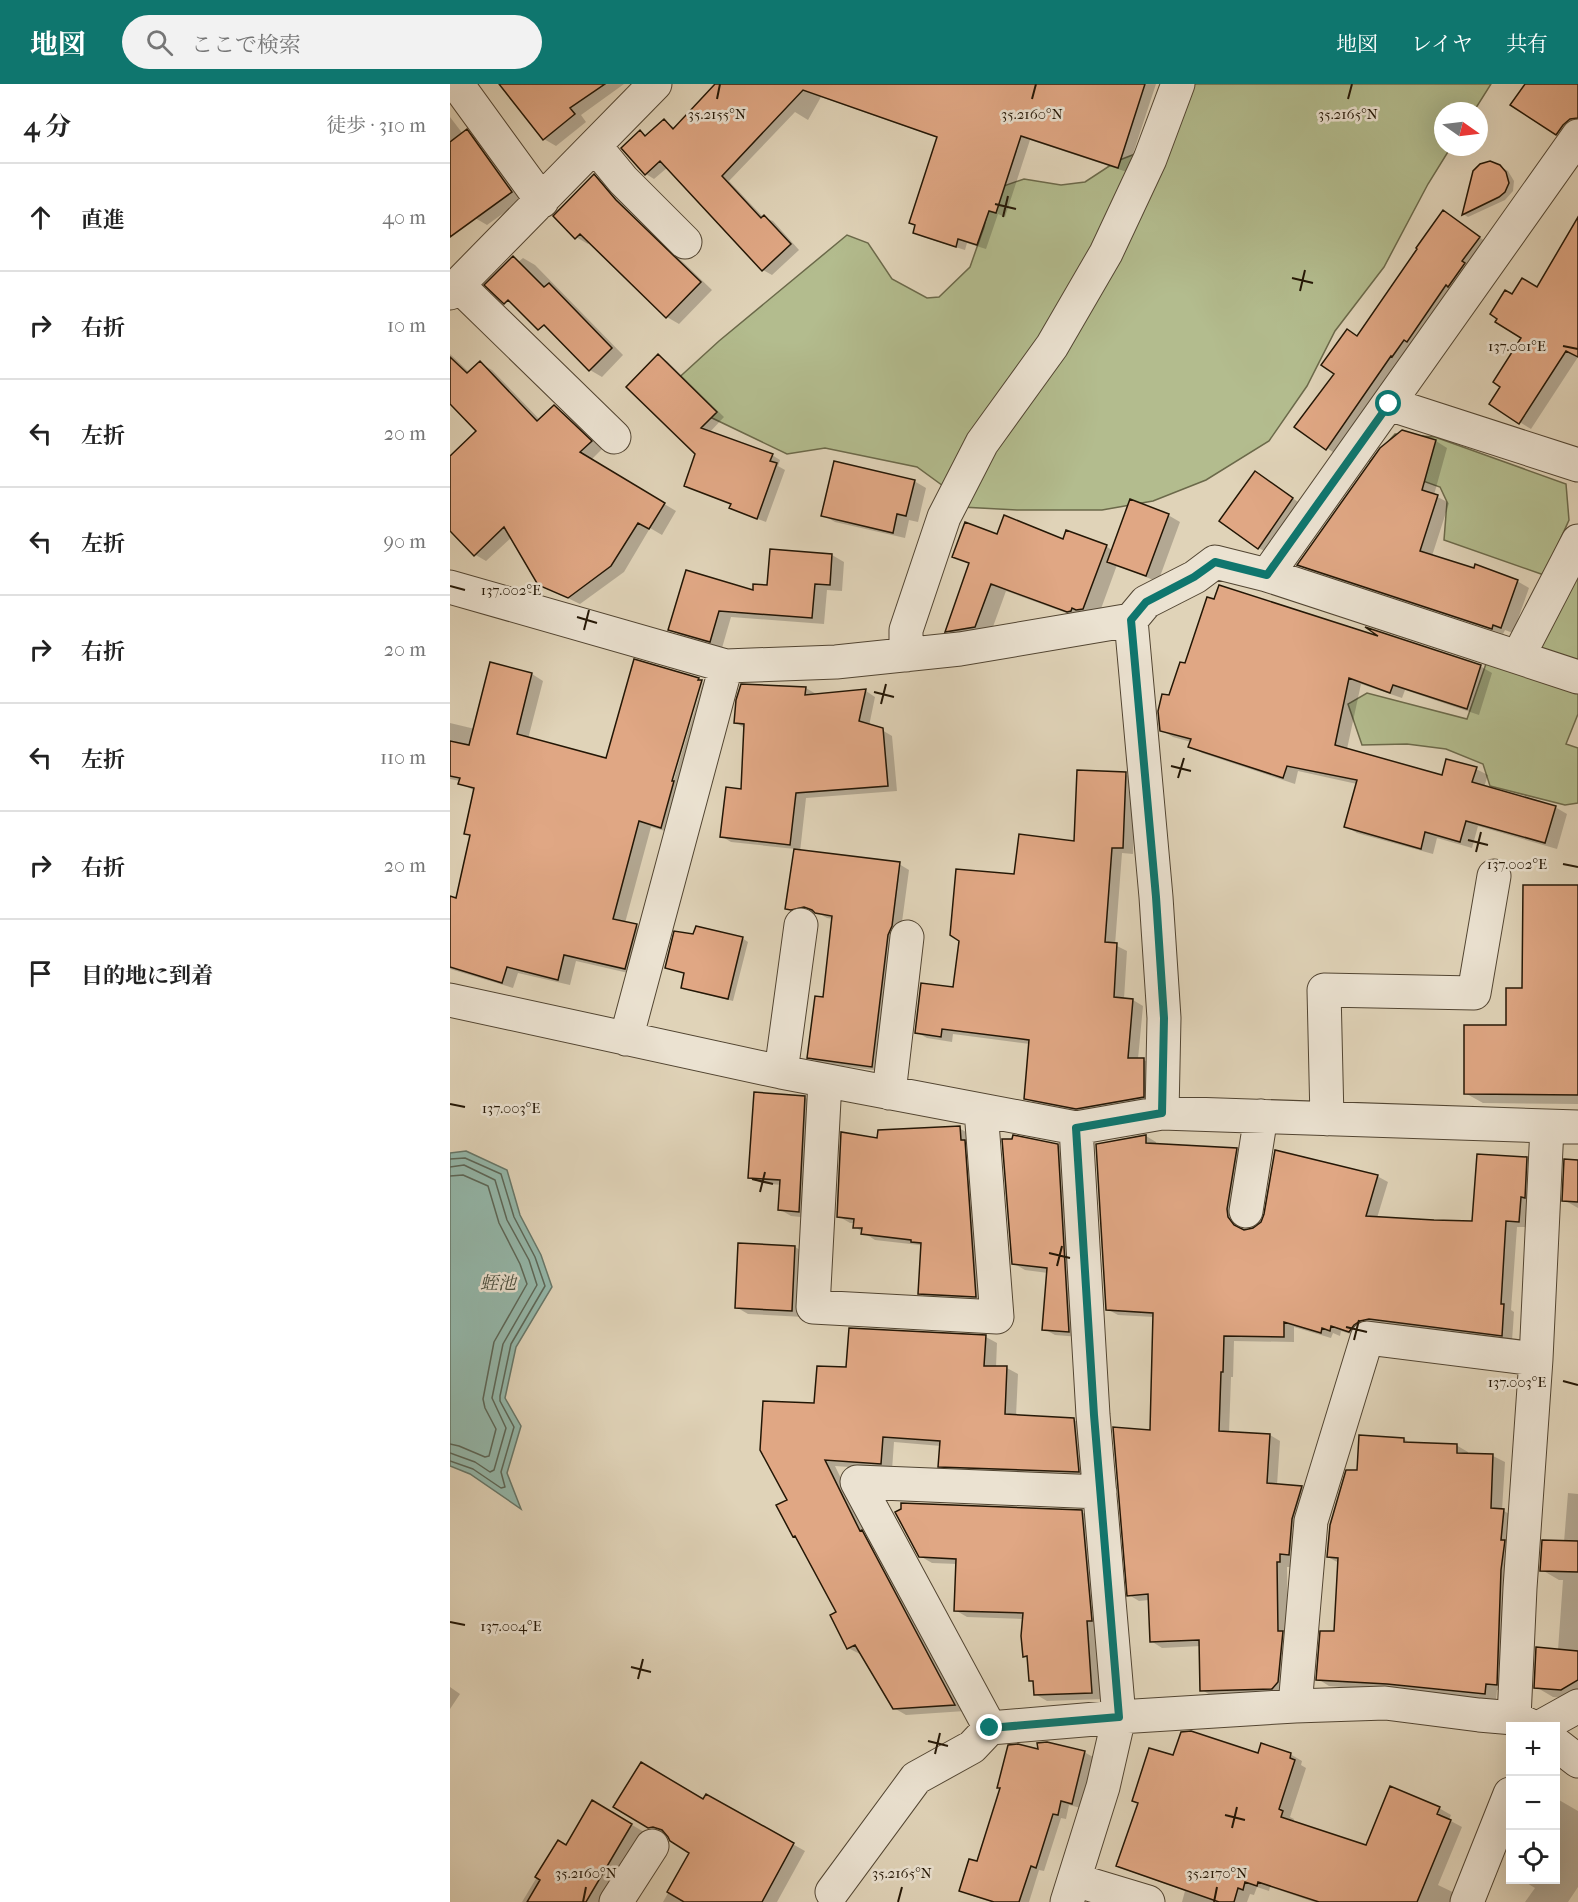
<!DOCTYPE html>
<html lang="ja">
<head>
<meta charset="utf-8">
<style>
	:root { --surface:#fff; --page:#f2f2f2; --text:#222; --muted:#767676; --line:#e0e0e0; --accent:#0f766e }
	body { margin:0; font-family:"IM FELL French Canon","Noto Serif JP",serif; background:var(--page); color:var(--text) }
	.controls { position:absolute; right:18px; bottom:18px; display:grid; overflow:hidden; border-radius:0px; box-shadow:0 6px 24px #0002 }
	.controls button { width:54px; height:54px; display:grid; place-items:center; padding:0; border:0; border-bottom:2px solid var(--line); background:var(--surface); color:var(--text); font:30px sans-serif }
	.compass { position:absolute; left:984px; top:18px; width:54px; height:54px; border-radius:50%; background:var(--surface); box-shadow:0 6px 24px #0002; rotate:104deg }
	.stop { position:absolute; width:18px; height:18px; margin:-14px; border:4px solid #0f766e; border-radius:50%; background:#fff }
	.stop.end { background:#0f766e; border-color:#fff; box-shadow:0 2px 6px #0008 }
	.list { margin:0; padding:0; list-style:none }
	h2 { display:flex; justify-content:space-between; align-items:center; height:78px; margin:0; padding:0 24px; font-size:26px }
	h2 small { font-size:20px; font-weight:400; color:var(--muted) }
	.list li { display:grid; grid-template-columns:39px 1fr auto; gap:18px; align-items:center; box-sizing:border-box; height:108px; padding:0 24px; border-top:2px solid var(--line) }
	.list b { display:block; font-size:22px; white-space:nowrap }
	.list em { font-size:20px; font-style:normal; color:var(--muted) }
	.icon { flex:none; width:33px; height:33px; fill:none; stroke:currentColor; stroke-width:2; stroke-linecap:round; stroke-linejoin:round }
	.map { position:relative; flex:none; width:1128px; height:1818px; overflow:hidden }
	header { display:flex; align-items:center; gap:36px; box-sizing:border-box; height:84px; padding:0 30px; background:var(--accent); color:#fff }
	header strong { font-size:28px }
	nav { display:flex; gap:33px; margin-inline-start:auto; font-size:21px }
	.search { width:420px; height:54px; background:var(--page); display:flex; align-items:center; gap:15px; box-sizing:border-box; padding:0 21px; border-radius:33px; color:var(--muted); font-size:22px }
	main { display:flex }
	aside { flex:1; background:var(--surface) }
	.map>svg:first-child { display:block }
</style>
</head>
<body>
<header>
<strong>地図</strong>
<div class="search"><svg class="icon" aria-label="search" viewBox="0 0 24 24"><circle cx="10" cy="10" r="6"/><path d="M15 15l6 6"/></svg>ここで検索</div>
<nav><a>地図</a><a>レイヤ</a><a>共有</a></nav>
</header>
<main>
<aside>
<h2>4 分<small>徒歩 · 310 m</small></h2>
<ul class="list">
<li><svg class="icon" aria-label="ahead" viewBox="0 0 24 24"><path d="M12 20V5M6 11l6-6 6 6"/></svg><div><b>直進</b></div><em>40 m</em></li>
<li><svg class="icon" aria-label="right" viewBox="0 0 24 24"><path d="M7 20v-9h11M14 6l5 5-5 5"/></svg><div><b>右折</b></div><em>10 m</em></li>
<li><svg class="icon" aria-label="left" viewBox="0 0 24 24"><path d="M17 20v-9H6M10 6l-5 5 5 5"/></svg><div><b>左折</b></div><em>20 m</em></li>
<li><svg class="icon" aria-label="left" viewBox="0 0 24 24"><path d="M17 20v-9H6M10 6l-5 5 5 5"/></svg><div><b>左折</b></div><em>90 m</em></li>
<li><svg class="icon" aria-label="right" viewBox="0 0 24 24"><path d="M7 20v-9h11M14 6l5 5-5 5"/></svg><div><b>右折</b></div><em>20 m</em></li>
<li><svg class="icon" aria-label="left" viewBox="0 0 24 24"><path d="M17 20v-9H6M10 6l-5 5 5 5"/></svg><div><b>左折</b></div><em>110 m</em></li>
<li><svg class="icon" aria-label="right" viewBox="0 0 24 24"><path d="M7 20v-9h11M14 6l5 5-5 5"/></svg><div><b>右折</b></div><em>20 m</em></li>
<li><svg class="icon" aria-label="arrive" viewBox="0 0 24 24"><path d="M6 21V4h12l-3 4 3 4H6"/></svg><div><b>目的地に到着</b></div></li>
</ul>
</aside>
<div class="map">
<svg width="1128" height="1818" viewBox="0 0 1128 1818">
	<rect width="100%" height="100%" fill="#e0d3b8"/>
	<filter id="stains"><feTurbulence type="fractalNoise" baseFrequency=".00333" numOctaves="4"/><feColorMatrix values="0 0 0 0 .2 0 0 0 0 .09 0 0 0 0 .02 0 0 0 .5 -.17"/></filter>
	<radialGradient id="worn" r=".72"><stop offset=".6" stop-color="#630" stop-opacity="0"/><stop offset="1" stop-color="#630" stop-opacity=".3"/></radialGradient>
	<path fill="#b3bc8e" stroke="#6b694a" stroke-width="1.5" d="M740,0H1041L1024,27H993V63H1001L978,100L934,183L885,247L857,302L819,357L756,396L703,417L652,426H567L512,423Z
		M698,65L500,407L467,383L375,364L337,370L260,333L222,300L269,257L397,151L418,159L442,195L477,214L489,213L520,183L534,143L542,106L574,95L611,101L635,98L667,77Z
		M945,350L985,353L1116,400L1119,436L1094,491L994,456L997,418L990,403L920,378Z
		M1128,468V577L1085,562Z
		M1038,574L1128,599V630L1116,660L1128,664V719L1115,721L1040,702L1033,680L996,665L957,660L912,661L898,620L917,609L1017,635Z"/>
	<path fill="#94b8ab" stroke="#677769" stroke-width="1.5" d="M16,1067L57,1086L70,1131L91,1171L102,1203L66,1263L55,1314L71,1342L57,1389L71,1425L20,1390L0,1382V1069Z"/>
	<path fill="#0003" d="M51,0H174L131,31L136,38L106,62L94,55Z
		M267,0H706L677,88L580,56L555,133L548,130L536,165L517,159L515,166L473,153L464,148L466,142L460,139L488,54L371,13L358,36L345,28L279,97L313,133L323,137L349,166L322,191L313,186L218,83L204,95L196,90L190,48L197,52L214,37L225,44Z
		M1077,0H1122L1128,4V45L1118,57L1106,50Z
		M0,33L13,50L17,47L29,54L73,115L37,141L25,134L0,101Z
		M1051,83L1058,87L1064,97L1063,107L1055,116L1018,133L1013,130Z
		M144,92L156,99L178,125L262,206L229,240L217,233L140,158L138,160L126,153Z
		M994,128L1039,160L887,371L846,342L886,289Z
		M1128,136V273L1081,345L1041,320L1052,302L1073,254L1063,212L1088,205Z
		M73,174L85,181L173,271L152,293L140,286L61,184Z
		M0,270L20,289L30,279L42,286L90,336L104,323L116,330L152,365L141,376L226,427L212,451L200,444L174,488L130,520L89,500L62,453L36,477L24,470L0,445V374L28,347L0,318Z
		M208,272L217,277L274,333L259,349L322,371L330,376L328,382L335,386L316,438L289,428L281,423L282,420L235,401L246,370Z
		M952,347L986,357L997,364L984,411L999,419L982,472L1067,497L1079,504L1063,549L1055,546L1053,550L860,487L849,481Z
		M806,389L854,422L821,471L809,464Z
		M464,397L476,404L468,438L459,436L455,454L385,438L373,431Z
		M718,431L730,438L708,498L667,481L648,533L633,535L556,507L540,551L511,555L497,547L520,481L504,472L548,452L614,457L656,462L663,467Z
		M321,467L382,471L394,478L392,507L377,506L374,540L281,533L272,564L232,552L220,545L319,503Z
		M935,556L1030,582L1042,589L1029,631L955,606L952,614L911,600L897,665L993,693L1026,685L1038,691L1034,703L1105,723L1117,730L1107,765L1028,742L1022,764L987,754L983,770L907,749L895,742L907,700L848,687L845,700L752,669L740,662L741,658L723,653L711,646L720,613Z
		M185,577L251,597L218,704L221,705L253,598L260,602L222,749L201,743L175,839L187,842L198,848L187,891L126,877L120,901L68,889L63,904L0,885V813L7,816L21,752L15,749L25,707L10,699V697L0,695V639L25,645L82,590L93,597L78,655L157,676Z
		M356,604L366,610L365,612L416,607L425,613L419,642L432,646L442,652L447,707L356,714L350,768L449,780L459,786L432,987L369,979L359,973L374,915L383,835L377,834L365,827L352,831L347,830L337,824L345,765L281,758L271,752L292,707L296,645L285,638Z
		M675,690L686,696L683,770L672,769L665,861L677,867L674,915L683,916L693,922L688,975L694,976L705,982L704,1019L638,1030L586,1020L576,1014L580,960L503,950L502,958L477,954L466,948L504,905L566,792L625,759Z
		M1128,803V1020L1033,1019L1015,1009L1057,943L1074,906Z
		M292,854L298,858L283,917L238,906L232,903L236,890L216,883Z
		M354,1013L366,1020L360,1134L341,1132L329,1125L331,1101L311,1099L300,1093Z
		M509,1044L521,1051L537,1219L481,1216L469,1209L473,1163L469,1161L425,1156L405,1143V1139H400L388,1132L428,1056Z
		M696,1052L706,1058V1061L787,1065L797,1071L788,1140L793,1147L804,1146L927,1092L938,1098L927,1134L1024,1138L1076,1074L1087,1080L1079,1143H1067L1061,1226L1064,1228L1062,1257L910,1253L891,1247L890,1252L883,1249L881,1254L844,1243V1258L784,1257L783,1293H781L779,1349L820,1351L830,1357L827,1401L852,1403L862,1409L849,1476L840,1475V1483H837L838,1552L833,1610L762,1612L752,1606L751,1562L712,1564L701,1557L699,1516L689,1517L679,1511L701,1347L704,1233L668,1231L657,1225Z
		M608,1061L619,1068L630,1253L605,1251L594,1245L598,1189L575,1186L563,1179Z
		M1128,1077V1124L1114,1116Z
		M345,1163L357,1170L354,1233L298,1230L286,1223Z
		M536,1253L547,1259L546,1283L557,1284L568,1290L566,1332L624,1336L635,1342L640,1394L501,1388L490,1382L491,1362L444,1358L442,1386L385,1382L419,1452L515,1627L456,1631L444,1624L412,1569L410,1570L398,1564L388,1529L348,1454L344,1452L339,1416L366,1321L397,1285Z
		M954,1355L962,1360L1006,1361L1018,1368V1371L1043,1372L1055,1378L1052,1426L1065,1433L1058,1606H1047L1046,1616L879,1602L868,1595L885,1549L889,1479L878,1473L908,1388Z
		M1118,1409L1128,1410V1615L1103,1613L1086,1603L1108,1566L1113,1496H1109L1092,1486L1114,1458Z
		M632,1428L644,1435L653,1615L597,1617L585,1610V1599L581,1596L579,1575L574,1572V1535L517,1533L505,1526L507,1480L482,1479L470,1472Z
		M0,1603L10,1610L0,1625Z
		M589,1667L634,1668L643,1673L631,1724L619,1721L616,1735L611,1734L594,1787L589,1786L579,1818H541L519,1811L511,1806L528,1779Z
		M840,1670L852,1677L851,1681L856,1684L840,1733L844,1735L843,1738L917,1763L941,1704L989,1724L1001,1731L999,1736L1012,1743L988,1801L1013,1813L1012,1818H864L820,1803L819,1807L807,1803L804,1811L800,1810L797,1818H732L735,1807L679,1787L668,1781L724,1673Z
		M256,1712L355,1767L327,1818H213L241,1768L217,1749L212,1750L165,1723L253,1717Z
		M1109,1716L1128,1727V1803L1118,1818H1075L1085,1804L1072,1796H1106V1721Z
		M143,1718L194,1748L152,1818H72L108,1758L117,1763Z"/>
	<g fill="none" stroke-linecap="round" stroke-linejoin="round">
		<path stroke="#5c6758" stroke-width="1.5" d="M0,1075L15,1074L51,1090L64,1133L85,1173L95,1202L61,1260L50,1312V1317L64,1343L51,1388L55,1403L51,1404L23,1385L0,1377
			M0,1083L14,1081L45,1096L57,1136L79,1176L87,1201L53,1260L42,1314L56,1344L44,1386L40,1388L25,1378L0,1369
			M0,1092L13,1091L38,1102L49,1139L70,1180L77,1200L44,1258L33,1315L35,1324L46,1345L39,1372L35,1373L9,1362L0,1360"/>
	</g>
	<path fill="#e0a784" stroke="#231605" stroke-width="1.5" d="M49,0H155L120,24L125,30L93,56Z
		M265,0H695L668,84L571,52L546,129L539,127L527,161L508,155L506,163L463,149L465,141L459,139L487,53L353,6L272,92L311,134L314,131L341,160L312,187L210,77L195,91L171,64L190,46L195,52L214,35L223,45Z
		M1075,0H1128V34L1120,35L1113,41L1106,51L1060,21Z
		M17,45L62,108L0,153V58Z
		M1040,77L1050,81L1056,88L1059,99L1055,108L1049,113L1012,131L1023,87L1030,80Z
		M144,90L166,116L251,198L216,234L130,150L125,155L103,132Z
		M993,126L1030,153L1012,177L1015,179L998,203L996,201L957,258L954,256L942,273L941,272L876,366L844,343L884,290L871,281L897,245L907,252L967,165L966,164Z
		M1128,133V273L1116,267L1069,340L1039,320L1050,303L1043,298L1071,254L1045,238L1047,235L1040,230L1055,206L1062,210L1072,194L1087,203Z
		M63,172L94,203L99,199L162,264L139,287L94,241L88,246L58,216L54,220L34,201Z
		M208,270L267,328L251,344L323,370L320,377L327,379L307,435L279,424L281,420L234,402L245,370L176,303Z
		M0,273L17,289L30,277L87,337L104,321L142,357L130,368L215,419L199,445L188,439L161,482L118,514L88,501L54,443L24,472L0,447V372L26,347L0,320Z
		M952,346L986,356L972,406L988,411L970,467L1024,484L1025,480L1068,496L1051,544L1043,541L1042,545L847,481L930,364Z
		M384,377L465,396L456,432L447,430L443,449L371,432Z
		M805,387L843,414L808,465L769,437Z
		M680,415L719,430L696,492L657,478Z
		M554,431L613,455L616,446L657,461L633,525L626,526L622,524L621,527L617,528L541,500L525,543L495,548L519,479L502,473L515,438L547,450Z
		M320,465L382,470L380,501L365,500L362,534L269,527L260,558L218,546L236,486L303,506V500L317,501Z
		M769,501L928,552L915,543L1031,581L1017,625L943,601L940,609L899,594L885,661L992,691L996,675L1027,683L1022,698L1106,722L1095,759L1016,737L1010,758L975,748L971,765L894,743L907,696L837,682L833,694L738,663L741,655L710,647L708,627L712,610L719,611L730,578L735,579L757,513L764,515Z
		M184,575L249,594L248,596H252L222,697H224L211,744L189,737L163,835L187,840L175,885L114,871L108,896L57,883L52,899L0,883V812L6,814L20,751L14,750L24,704L8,700L10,694L0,692V657L19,661L40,578L82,589L67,650L156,674Z
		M291,600L356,603L355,611L416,605L409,637L433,644L438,702L346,709L340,761L270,753L276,703L291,705L294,640L284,639L286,616Z
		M627,686L676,688L673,764H662L655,858L667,859L664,913L683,915L678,974H694V1013L626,1025L574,1015L579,956L492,945L491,953L465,949L471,899L503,903L509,857L500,851L506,785L564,790L569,750L624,757Z
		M344,765L450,778L442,842L438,851L422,983L357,974L365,912L373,913L382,832L365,829L362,826L354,823L341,826L335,825Z
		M1073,801H1128V1011L1014,1010V941H1056V904H1072Z
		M246,842L293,853L278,915L231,904L234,889L215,884L224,847L243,850Z
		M304,1008L355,1012L349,1128L328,1126L330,1096L298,1094Z
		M510,1042L511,1056H515L526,1213L468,1210L471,1159L461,1158V1156L411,1150L412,1144H403L404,1135L387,1133L391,1048L427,1054L428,1046Z
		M563,1051L608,1060L619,1248L592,1246L597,1184L562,1180L552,1055H562Z
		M696,1051V1059L787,1064L777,1125L778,1133L784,1141L794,1146L803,1144L811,1138L814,1130L825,1066L928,1091L916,1132L984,1136L1022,1137L1027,1070L1077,1073L1075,1114L1071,1113L1069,1138L1056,1137L1051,1220H1054L1052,1252L919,1235L910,1237L904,1241L899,1248L881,1242L880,1247L872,1244L871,1249L834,1238V1253L774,1252L773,1288H771L769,1347L820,1350L817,1399L852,1402L842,1435L839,1471L830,1470V1478H827L828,1547H833L828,1598L822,1605L750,1607L749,1556L700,1558L698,1510L677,1512L663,1343L700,1346L703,1229L656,1226L646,1060Z
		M1114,1075L1128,1076V1118L1112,1117Z
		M288,1159L345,1162L342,1227L285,1224Z
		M399,1244L536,1251L534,1282H557L555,1330L624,1334L629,1388L488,1383L490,1357L433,1353L431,1380L375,1376L410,1447L412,1446L505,1621L443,1625L405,1561L397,1565L380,1531L386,1528L345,1452L343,1453L326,1421L337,1416L310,1366L313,1317L364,1319L367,1282L396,1283Z
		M909,1351L954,1354V1358L1007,1360V1369L1043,1370L1041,1424L1054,1425L1051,1456H1055L1051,1486L1047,1601L1036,1600L1035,1610L937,1600L866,1596L870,1547H884L888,1474L877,1473L880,1441L896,1386H907Z
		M451,1419L632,1426L642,1537H637L642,1609L584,1611L583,1597H579L577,1572L573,1573L571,1552L573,1529L504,1527L506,1475L469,1473L445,1428L451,1425Z
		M1092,1456L1128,1457V1488L1090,1487Z
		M1086,1563L1128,1567V1596L1111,1606L1084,1604Z
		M741,1647L808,1669L811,1659L841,1669L840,1674L845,1676L829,1725L833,1727L831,1733L916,1761L940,1702L990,1723L987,1730L1001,1736L967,1818H869L808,1798L807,1802L795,1798L793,1806L788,1804L784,1818H769L666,1782L688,1719L682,1717L699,1664L723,1671L731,1648Z
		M597,1658L635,1667L622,1720L611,1717L608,1731L603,1730L586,1784L581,1782L569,1818H544L509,1807L519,1775L527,1777L550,1704H547L558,1661L568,1660L588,1665L587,1659Z
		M191,1678L253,1715L256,1710L344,1759L312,1818H234L217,1808L239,1769L220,1757L218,1753L212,1746L203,1743L198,1744L163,1723Z
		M142,1716L182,1740L136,1818H77L90,1796L85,1793L108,1756L116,1761Z"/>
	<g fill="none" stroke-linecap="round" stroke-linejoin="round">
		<defs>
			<path id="minor" d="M7,0L92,117
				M145,62L173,96L235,158
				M8,201L164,353
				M0,209L205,0
				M939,320L1128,381
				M817,491L1128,593
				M0,503L276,582L386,578L510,565L681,536L696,518L745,493L765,478L817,491L1128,52
				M681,536L706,813L714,934L712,1029
				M456,571V546L494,433L532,359L602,262L656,169L700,75L728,0
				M1068,573L1128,457
				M0,916L331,988L626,1044L712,1029L1128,1043
				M176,955L276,582
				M331,988L351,841
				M375,997L363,1223L547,1233L531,1026
				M439,1009L457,853
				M877,1035L874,906L1024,909L1044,792
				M796,1127L811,1032
				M650,1408L407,1398L540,1644L669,1633L845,1622L935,1619L1029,1631L1064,1634L1081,1642
				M845,1622L861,1437L917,1254L1086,1275
				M1064,1634L1070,1504L1086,1275L1097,1043
				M1092,1642L1128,1622
				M1106,1660L1128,1677
				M625,1796L698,1818
				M382,1808L466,1694L522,1663L540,1644
				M166,1818L202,1762
				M617,1818L653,1703L669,1633L643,1331L626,1044
				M1017,1818L1060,1710"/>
		</defs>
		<use href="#minor" stroke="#524532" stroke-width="35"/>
		<use href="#minor" stroke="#ebe2d1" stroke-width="33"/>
	</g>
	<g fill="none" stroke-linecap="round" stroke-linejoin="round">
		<path stroke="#0f766e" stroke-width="8" d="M540,1644L669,1633L644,1331L626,1044L712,1029L714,934L706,813L681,536L696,518L744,493L765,478L817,491L939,320"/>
	</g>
	<path fill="none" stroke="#231605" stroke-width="2" d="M267,15L270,0M582,15L586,0M898,15L902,0M545,120L566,125M553,133L558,112M842,194L863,199M850,207L855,186M1113,262L1128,265M0,502L15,506M127,533L147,539M134,546L139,526M424,608L444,613M431,620L436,600M721,682L741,687M728,694L734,674M1018,756L1038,761M1026,768L1031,748M1113,780L1128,783M0,1020L15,1023M302,1095L323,1100M310,1108L315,1088M599,1169L620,1174M607,1182L612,1162M896,1243L917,1248M904,1256L909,1236M1113,1297L1128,1301M0,1538L15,1541M181,1583L201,1588M188,1595L193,1575M478,1657L498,1662M485,1670L490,1649M775,1731L795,1736M782,1744L787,1723M133,1818L136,1803M448,1818L452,1803M764,1818L767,1803"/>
	<g text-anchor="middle" stroke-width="5" stroke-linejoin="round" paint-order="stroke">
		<g font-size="18" font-style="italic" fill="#4b4f3f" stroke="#ebe2d1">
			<text x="48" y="1205">蛭池</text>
		</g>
	</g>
	<g font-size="15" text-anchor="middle" fill="#231605" stroke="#ebe2d1" stroke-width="5" stroke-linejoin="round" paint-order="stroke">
		<text x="267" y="35">35.2155°N</text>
		<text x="582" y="35">35.2160°N</text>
		<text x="898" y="35">35.2165°N</text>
		<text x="1067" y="267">137.001°E</text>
		<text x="61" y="511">137.002°E</text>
		<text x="1067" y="785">137.002°E</text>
		<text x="61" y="1029">137.003°E</text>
		<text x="1067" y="1303">137.003°E</text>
		<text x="61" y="1547">137.004°E</text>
		<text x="136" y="1794">35.2160°N</text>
		<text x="452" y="1794">35.2165°N</text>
		<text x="767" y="1794">35.2170°N</text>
	</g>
	<rect width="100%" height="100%" filter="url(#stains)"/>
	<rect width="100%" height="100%" fill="url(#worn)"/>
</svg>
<div class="controls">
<button>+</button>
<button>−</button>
<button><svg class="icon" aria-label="locate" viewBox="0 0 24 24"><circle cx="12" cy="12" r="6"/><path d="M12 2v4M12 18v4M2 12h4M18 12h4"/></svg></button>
</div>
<svg class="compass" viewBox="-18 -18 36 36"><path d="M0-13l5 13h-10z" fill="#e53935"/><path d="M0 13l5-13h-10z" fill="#767676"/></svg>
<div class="stop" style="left:939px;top:320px"></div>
<div class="stop end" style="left:540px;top:1644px"></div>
</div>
</main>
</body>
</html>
